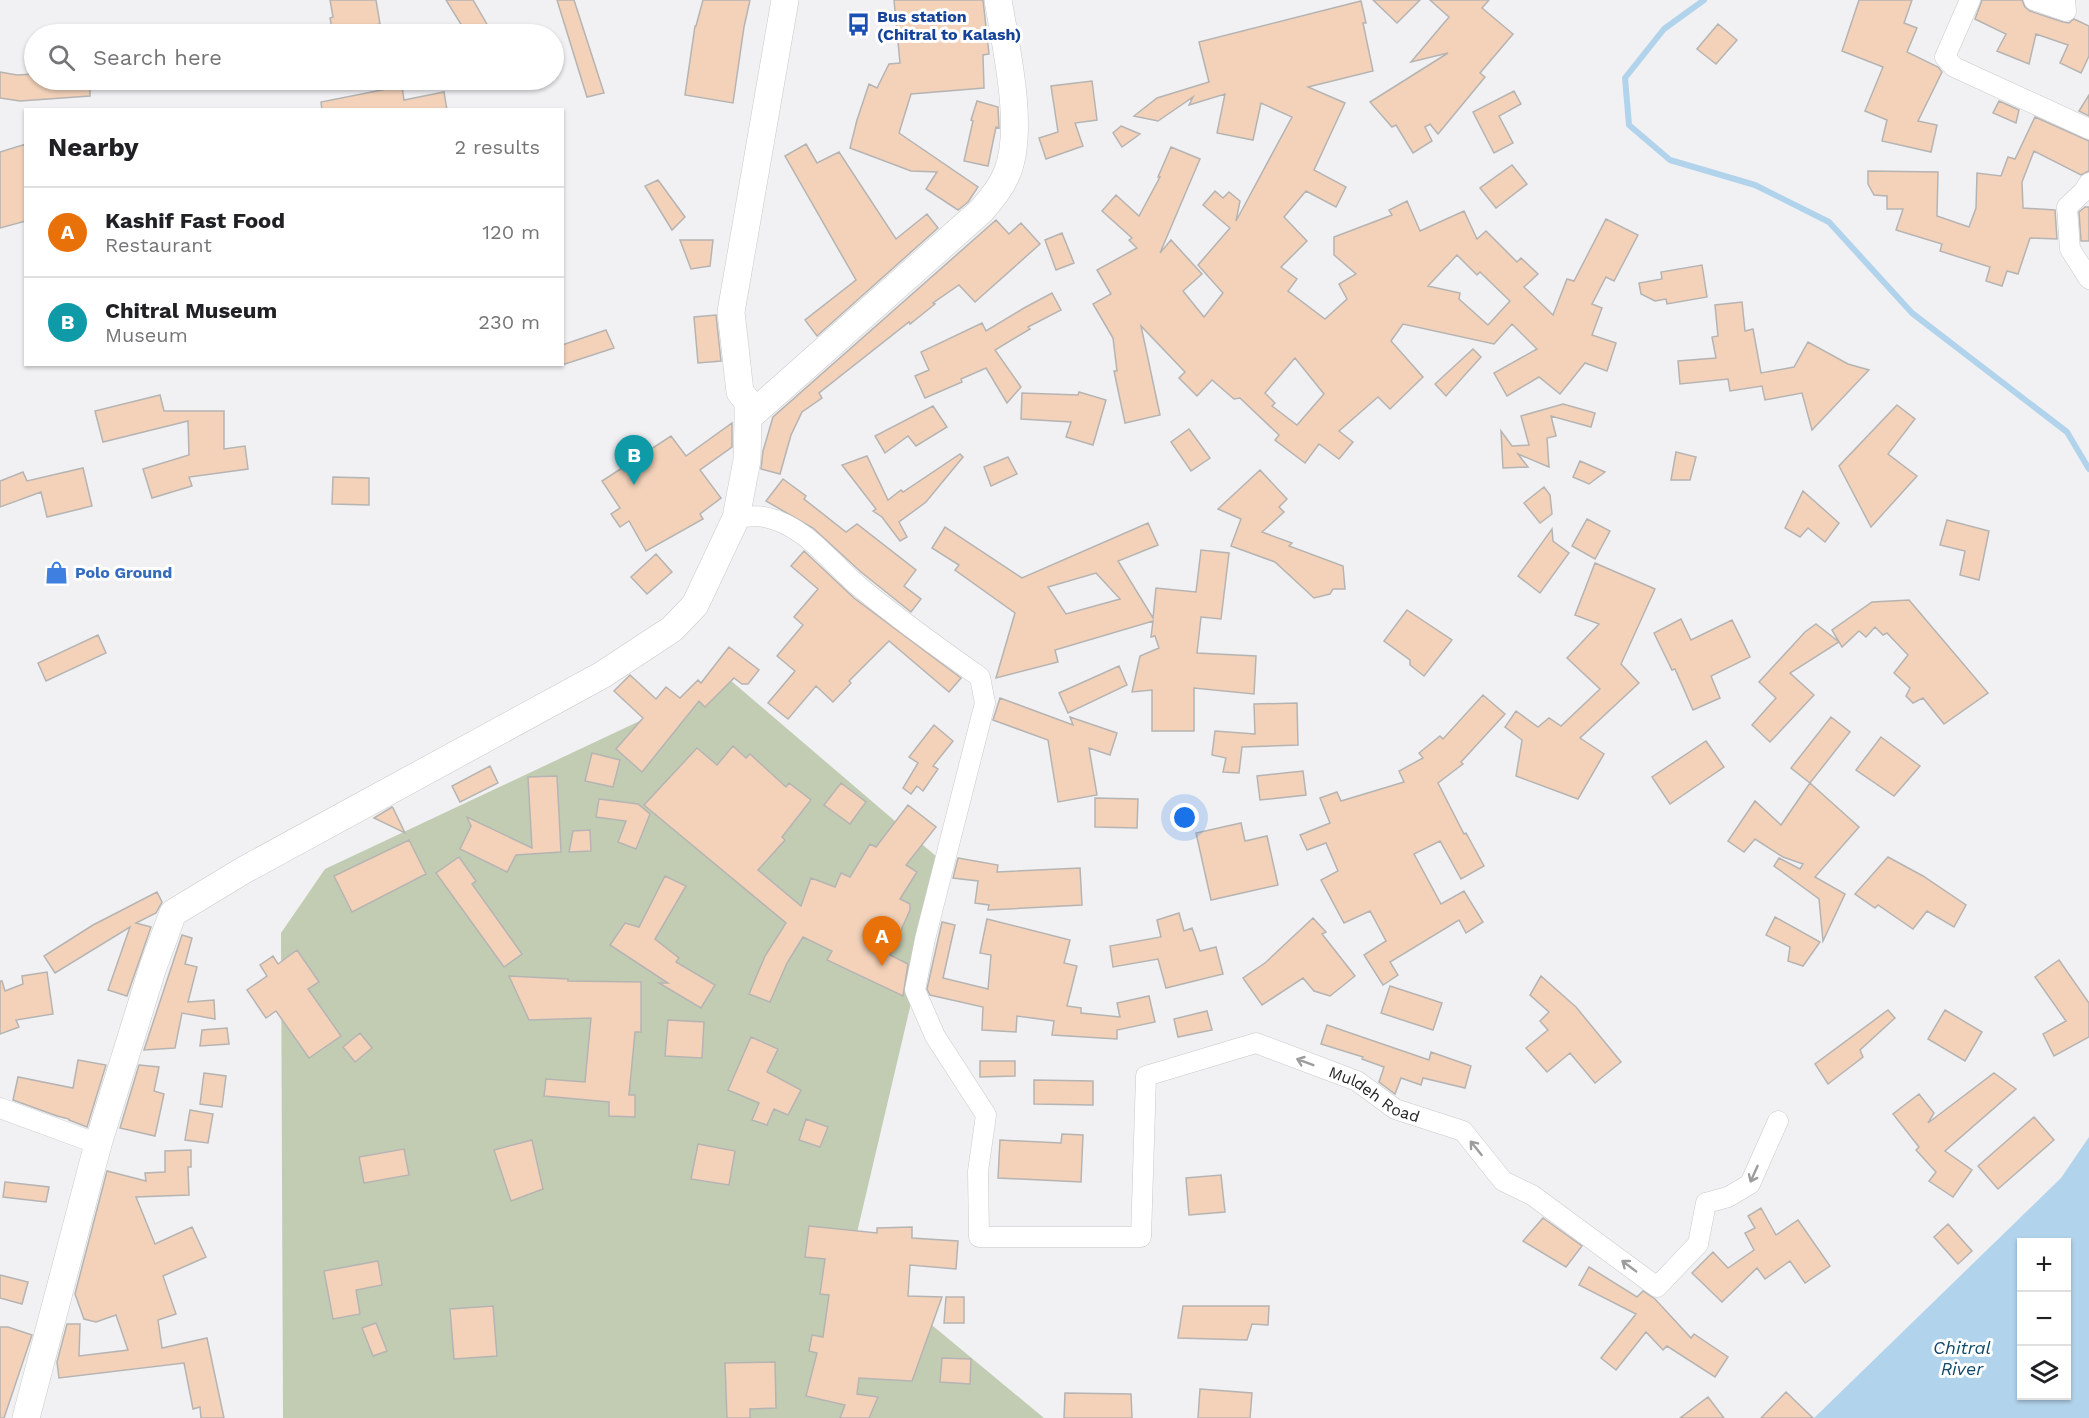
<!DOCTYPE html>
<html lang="en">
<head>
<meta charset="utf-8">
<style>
	:root { --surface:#fff; --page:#f2f2f2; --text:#202124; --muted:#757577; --line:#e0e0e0; --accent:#226177 }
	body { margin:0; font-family:"Work Sans",sans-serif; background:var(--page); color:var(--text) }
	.controls { position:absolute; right:18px; bottom:18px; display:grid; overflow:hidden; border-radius:0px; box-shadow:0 2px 4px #0004 }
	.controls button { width:54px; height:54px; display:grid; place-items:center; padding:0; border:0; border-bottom:2px solid var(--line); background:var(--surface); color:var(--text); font:30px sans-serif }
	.you { position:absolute; left:1185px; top:818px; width:21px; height:21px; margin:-15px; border:4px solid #fff; border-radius:50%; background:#1a73e8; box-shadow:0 0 0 9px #1a73e833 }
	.badge { display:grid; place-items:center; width:39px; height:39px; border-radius:50%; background:var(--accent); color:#fff; font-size:20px; font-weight:700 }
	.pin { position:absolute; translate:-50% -50px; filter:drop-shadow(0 2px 3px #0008) }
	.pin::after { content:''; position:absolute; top:32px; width:21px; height:18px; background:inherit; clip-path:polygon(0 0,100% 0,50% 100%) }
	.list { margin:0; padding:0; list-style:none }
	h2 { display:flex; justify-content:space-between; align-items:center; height:78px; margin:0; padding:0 24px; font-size:26px }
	h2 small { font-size:20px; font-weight:400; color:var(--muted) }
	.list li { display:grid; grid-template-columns:39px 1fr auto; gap:18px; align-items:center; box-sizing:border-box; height:90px; padding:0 24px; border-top:2px solid var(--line) }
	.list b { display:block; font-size:22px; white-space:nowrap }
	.list p { margin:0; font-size:20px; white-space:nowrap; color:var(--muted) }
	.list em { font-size:20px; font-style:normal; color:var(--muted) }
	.icon { flex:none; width:33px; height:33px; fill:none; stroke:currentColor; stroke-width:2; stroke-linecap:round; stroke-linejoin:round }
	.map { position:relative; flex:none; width:2089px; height:1418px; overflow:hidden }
	.search { position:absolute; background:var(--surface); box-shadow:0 2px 4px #0004; left:24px; top:24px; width:540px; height:66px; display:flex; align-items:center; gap:15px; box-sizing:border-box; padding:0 21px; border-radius:33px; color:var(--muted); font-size:22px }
	.panel { position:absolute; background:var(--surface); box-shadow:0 2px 4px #0004; left:24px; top:108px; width:540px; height:258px; border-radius:0px }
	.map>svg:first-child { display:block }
</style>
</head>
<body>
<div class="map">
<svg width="2089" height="1418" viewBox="0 0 2089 1418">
	<rect width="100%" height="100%" fill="#f1f1f3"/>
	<path fill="#c1ccb3" d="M729,679L944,863L851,1258L1044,1418H283L281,933L325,869Z"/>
	<path fill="#b2d3ec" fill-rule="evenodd" d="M2089,1137V1418H1814L2061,1178ZM2022,1242H2066V1396H2022Z"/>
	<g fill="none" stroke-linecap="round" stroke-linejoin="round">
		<path stroke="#b2d3ec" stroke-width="6" d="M1704,0L1664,29L1625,78L1629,125L1670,160L1755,185L1829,222L1912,313L2067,432L2089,469"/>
	</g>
	<path fill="#f3d2b9" stroke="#b6b4b3" stroke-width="1.5" fill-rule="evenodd" d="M330,0H376L380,24L333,34L330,18L333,17Z
		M446,0H473L488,26L483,34H467Z
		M557,0H574L604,93L587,97Z
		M703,0H750L744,27L733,103L685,95L695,26H696Z
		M894,0H983L989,54L983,55L984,88L911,94L899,133L978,187L968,202L958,210L926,189L937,172L911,171L850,148L857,120L869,84L877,88L889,64L900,63Z
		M1373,0H1420L1397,23Z
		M1430,0H1489L1482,8L1513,34L1480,73L1485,77L1438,134L1430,124L1425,127L1432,141L1413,153L1396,125L1392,127L1370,102L1448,53L1411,62L1449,17Z
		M1859,0H1912L1904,23L1917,28L1907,52L1938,67L1942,72L1918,121L1937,125L1931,152L1882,141L1887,120L1865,111L1883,67L1842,51Z
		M1982,0H2022L2025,7L2030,11L2063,22L2069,23L2074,19L2089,26V56L2081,73L2060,63L2068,45L2036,34L2029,64L1997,51L2006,34L1975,19Z
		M1361,1L1366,23H1363L1373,71L1308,87L1345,103L1314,170L1346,187L1336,207L1306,191L1284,217L1307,241L1281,267L1297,279L1288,291L1325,319L1347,299L1339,284L1356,274L1334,255V237L1392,215L1389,210L1407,201L1420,231L1464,211L1477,239L1486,231L1517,262L1521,258L1538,274L1524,287L1553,315L1567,279L1574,281L1606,219L1638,235L1614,281L1606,277L1592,304L1602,308L1592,335L1616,343L1607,371L1585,363L1560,394L1539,377L1507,396L1494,373L1537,349L1512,324L1494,344L1403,324L1391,341L1423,377L1390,409L1378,397L1339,431L1353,442L1339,459L1319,444L1305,463L1275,440L1279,435L1240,398L1234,399L1212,380L1197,396L1179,378L1185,372L1141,326L1160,415L1125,423L1114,371H1117L1113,338L1093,304L1111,294L1097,270L1137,248L1129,240L1132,238L1102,211L1116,195L1139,216L1160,177H1158L1171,147L1200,159L1160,253L1171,240L1202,274L1183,291L1204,317L1223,293L1198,265L1230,228L1203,205L1215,191L1223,198L1229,192L1240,201L1236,221L1292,117L1261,103L1253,140L1217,133L1225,94L1189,105L1193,97L1158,121L1134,116L1157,98L1209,82L1199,42ZM1457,255L1477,275L1480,272L1510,301L1488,325L1459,299L1460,293L1428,286ZM1295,358L1324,394L1297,425L1272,406L1275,403L1265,393Z
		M1718,24L1737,40L1716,64L1697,49Z
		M0,72L17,75L34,74V80H90V96L20,101L0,98Z
		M1092,81L1097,120L1075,123L1083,146L1046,159L1039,138L1058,132L1051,86Z
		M402,86L404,100L444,92L447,110H322L321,102Z
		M1514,91L1521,104L1499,116L1513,143L1494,153L1473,112Z
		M2089,95V116L2079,111Z
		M977,101L998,107L999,128L996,127L988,166L964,161L973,121L971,120Z
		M1999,101L2019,110L2016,123L1993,113Z
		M2035,117L2089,141V171L2081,175L2034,151L2022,182L2023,208L2055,210L2057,239L2030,238L2018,274L2007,271L2002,286L1986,281L1990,267L1940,251L1942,244L1896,230L1903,209H1887V196L1874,195L1868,184V171L1938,172L1937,216L1969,227L1976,208L1977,173L2001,176L2008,157L2015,159Z
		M1121,126L1140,134L1122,147L1113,133Z
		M26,144V221L0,228V152Z
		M806,144L817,163L839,152L896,239L927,214L938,228L817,336L805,320L856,280L785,156Z
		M1512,165L1527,184L1496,208L1480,188Z
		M658,180L685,217L672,230L645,186Z
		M2085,207H2089V241H2081L2079,212Z
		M996,220L1009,234L1021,223L1040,244L975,302L959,285L933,303L935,304L910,324L909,322L819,393L822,398L802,412L791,435L780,474L761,469L763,451L773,417Z
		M1062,233L1074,263L1056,270L1045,240Z
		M680,240H713L710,266L691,269Z
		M1702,265L1707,297L1667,304L1666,299L1655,301L1641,294L1639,283L1662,279L1661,272Z
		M1052,293L1061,310L1028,327L1030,329L995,350L1021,387L1007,403L986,368L961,379L962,382L925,398L915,376L929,370L921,352L982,323L986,331L1024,308Z
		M1742,302L1745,331L1753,329L1761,373L1794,367L1808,342L1848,364L1869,370L1812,430L1802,393L1765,400L1762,386L1730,391L1728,379L1680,384L1678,361L1716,358L1712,337L1718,336L1715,305Z
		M716,315L721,361L698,363L694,317Z
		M606,330L614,348L562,365V345Z
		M1473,349L1481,357L1446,396L1435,384Z
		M1079,392L1106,400L1093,445L1066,437L1071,422L1021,419L1022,393L1078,395Z
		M160,395L164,411H224V449L245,446L248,469L189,477L192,486L152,498L143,469L189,455L188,421L103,442L95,411Z
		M1563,404L1595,413L1591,427L1551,416L1556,436L1547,438L1549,467L1518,454L1528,467L1503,468L1501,431L1512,446L1529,445L1521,416Z
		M1897,405L1915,419L1888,454L1917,476L1871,527L1839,466Z
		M933,406L947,427L916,446L908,436L885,453L875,436Z
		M732,423V447L700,470L721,498L700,514L703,519L646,551L629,521L620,527L611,514L620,508L602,481L671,436L686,456Z
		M1189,429L1210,458L1191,471L1171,442Z
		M1676,452L1696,457L1690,480H1671Z
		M960,454L963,457L926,502L899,522L907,537L900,541L882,517L873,511L876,509L842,465L867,456L888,500L901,490L903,492Z
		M1008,457L1017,474L991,486L984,467Z
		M1580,461L1605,472L1589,484L1573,477Z
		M83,468L92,506L47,517L41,492L0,507V481L23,472L27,481Z
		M1260,470L1287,499L1279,507L1284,512L1262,532L1292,543L1289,546L1343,566L1345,589H1333L1330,594L1314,598L1275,562L1231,546L1241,519L1218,509Z
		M333,477L369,478V505L332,504Z
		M783,479L806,496L804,499L846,532L857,524L916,570L904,586L921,599L911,612L861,572L813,528L766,501Z
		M1544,487L1550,495L1552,514L1540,523L1524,503Z
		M1803,491L1839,523L1825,542L1808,528L1800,537L1785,528Z
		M1587,519L1610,531L1595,559L1572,546Z
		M1947,520L1989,531L1979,580L1960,575L1965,551L1940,545Z
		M1148,523L1158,545L1118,561L1153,618L1156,588L1196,592L1201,550L1229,553L1221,619L1201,617L1197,653L1256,656L1254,694L1194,688V731H1152V690L1132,692L1140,656L1159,648L1155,636L1151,637L1153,621L1055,650L1058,662L996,678L1015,613L955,570L959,565L932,548L945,527L1022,578ZM1096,573L1120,599L1066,614L1048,587Z
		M1552,529L1553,541L1569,553L1540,593L1518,576Z
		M804,551L854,598L961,678L949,692L889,641L849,681L851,683L833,702L816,686L788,719L768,703L795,671L777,656L803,625L794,617L818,589L791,566Z
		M656,554L672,572L647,594L631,577Z
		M1595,563L1655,589L1621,664L1639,683L1580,738L1604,754L1578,799L1516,776L1522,740L1505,727L1516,711L1538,727L1549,718L1561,726L1600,689L1567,658L1599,624L1575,615Z
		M1909,600L1988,693L1944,724L1923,698L1913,703L1906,696L1910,688L1894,673L1908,655L1887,633L1883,635L1875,627L1866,637L1859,631L1842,647L1832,630L1872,602Z
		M1407,610L1452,640L1424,676L1410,665V660L1384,641Z
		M1681,619L1691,640L1732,620L1750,657L1711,676L1720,698L1693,710L1675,669L1672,670L1654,633Z
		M1816,624L1839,642L1790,673L1814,695L1770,742L1752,725L1776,698L1759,682L1805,632Z
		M98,635L106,653L46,681L38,663Z
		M729,647L759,670L748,684H742L734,678L705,707L699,701L642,772L616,749L643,718L614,691L630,675L656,699L666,687L680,698L698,680L701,683Z
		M1119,666L1127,685L1068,713L1059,693Z
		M1483,695L1505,714L1461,762L1463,764L1438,783L1464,834L1466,833L1484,866L1461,879L1440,841L1414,854L1441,904L1464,891L1483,922L1466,933L1459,920L1390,962L1398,975L1383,985L1364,955L1386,941L1370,911L1344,923L1321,880L1338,871L1326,843L1307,850L1300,835L1330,823L1320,798L1337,792L1341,801L1404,782L1399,771L1423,758L1419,753L1440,736L1443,739Z
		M1000,698L1073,725L1070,717L1117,733L1110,755L1089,748L1097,795L1058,802L1048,740L993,720Z
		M1297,703L1298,745L1242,747L1239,773L1223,772L1226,758L1212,755L1215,731L1255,734L1254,704Z
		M1831,717L1850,732L1810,783L1791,768Z
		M934,725L953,741L933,766L938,769L923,791L917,786L911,794L903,788L918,763L909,757Z
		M1881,737L1920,766L1894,796L1856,770Z
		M1706,741L1724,767L1670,804L1652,777Z
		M733,746L746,758L750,754L786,787L789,783L811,800L782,837L785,840L758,870L801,906L811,878L835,887L841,873L850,877L870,844L876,847L908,805L936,827L906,865L917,872L900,899L910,904V910L890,955L908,964L903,996L827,960L832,951L803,937L787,963L770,1002L749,994L765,956L786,923L644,805L697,748L717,765Z
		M592,753L620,760L613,787L585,781Z
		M490,766L498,783L460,802L452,786Z
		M1303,771L1306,795L1260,800L1257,776Z
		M557,776L561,852L516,855L507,872L460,849L471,826L467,817L532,848L528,777Z
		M841,783L866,802L850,824L824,805Z
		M1810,783L1859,827L1815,877L1845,894L1823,941L1819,899L1774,866L1779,858L1800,869L1803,864L1783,857L1755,839L1744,852L1728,841L1755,801L1781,825Z
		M1095,798L1138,799L1137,828L1095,827Z
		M599,799L638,804L650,814L636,849L618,842L626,821L596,817Z
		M392,807L393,808L405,833L374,818Z
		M1241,823L1245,841L1267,836L1278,885L1211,900L1196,833Z
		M590,830L591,851L569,852L573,831Z
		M409,840L426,874L352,912L334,876Z
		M459,857L476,881L472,884L522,954L504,967L436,873Z
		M1888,857L1923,876L1966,905L1954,927L1927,911L1913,929L1878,905L1875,908L1855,894Z
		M958,858L998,865L997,872L1080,868L1082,905L988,910L989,905L975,903L978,881L953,878Z
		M665,876L686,886L655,939L679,958L676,962L715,985L701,1008L659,983H668L610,945L625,923L639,927Z
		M157,892L162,902L156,913L136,923L151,927L127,996L108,990L130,927L55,973L44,956L93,925Z
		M1179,913L1184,931L1192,928L1200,951L1216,947L1223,974L1166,988L1158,959L1113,967L1110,946L1161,937L1157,920Z
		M1775,917L1820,942L1803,966L1788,961L1790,947L1766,935Z
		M1313,918L1326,932L1322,934L1355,976L1330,996L1314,991L1303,978L1262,1005L1243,978L1265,963Z
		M987,919L1070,940L1064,963L1077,966L1067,1006L1081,1008V1013L1120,1017L1117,1003L1149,996L1155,1022L1117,1030V1039L1052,1035L1054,1021L1017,1016L1016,1032L982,1030L983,1007L930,995L927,989L942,922L955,925L943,978L988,989L991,955L980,953Z
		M182,935L192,938L185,964L197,967L188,1002L214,1000L215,1019L182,1013L175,1048L144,1050Z
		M297,950L319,982L308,989L341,1036L309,1058L276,1011L266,1018L247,990L267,976L260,965L273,956L278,964Z
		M2059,960L2089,1003V1037L2054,1056L2043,1034L2066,1021L2035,977Z
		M47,972L53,1014L16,1020L19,1027L0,1034V981H2L5,991L23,984L22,976Z
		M509,976L568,979V981L641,982V1032H635L629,1095H635V1117L609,1116V1102L544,1096L546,1079L585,1082L591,1018L529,1020Z
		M1541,976L1576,1007L1621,1062L1595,1083L1570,1053L1547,1072L1526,1048L1548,1030L1540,1021L1549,1012L1530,995Z
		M1390,986L1442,1003L1433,1030L1381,1013Z
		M1888,1010L1895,1018L1860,1050L1863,1057L1828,1084L1815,1064Z
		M1945,1010L1982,1032L1965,1061L1928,1039Z
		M1207,1011L1212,1030L1178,1037L1174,1019Z
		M668,1020L704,1022L702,1058L665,1056Z
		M1327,1025L1429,1060L1431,1052L1471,1066L1465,1088L1423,1078L1421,1085L1401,1078L1395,1094L1379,1082L1384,1067L1362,1059L1363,1057L1321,1044Z
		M227,1028L229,1044L200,1046L202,1030Z
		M360,1033L372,1048L355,1062L343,1047Z
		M751,1037L778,1049L767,1072L801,1090L788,1115L774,1109L767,1125L752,1120L759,1103L728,1090Z
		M78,1060L106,1065L87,1127L69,1120V1119L57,1116L13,1100L18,1077L73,1088Z
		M980,1061H1015V1076L980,1077Z
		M139,1065L159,1067L154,1091L164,1094L155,1136L120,1128Z
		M204,1073L226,1076L222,1107L200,1104Z
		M1994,1073L2016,1089L1945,1151L1972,1170L1953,1197L1929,1181L1936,1172L1916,1150L1919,1147L1893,1114L1919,1094L1934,1113L1928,1123Z
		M1034,1080L1093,1081V1105L1034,1104Z
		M190,1110L213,1114L208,1143L185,1140Z
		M2034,1117L2054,1140L1998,1189L1978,1166Z
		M806,1119L828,1127L820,1147L799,1140Z
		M1062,1134L1083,1135L1081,1182L998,1178L1000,1140L1061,1143Z
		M532,1140L543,1189L511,1201L494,1150Z
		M698,1144L735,1151L729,1185L691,1179Z
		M404,1149L409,1175L364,1183L359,1157Z
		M191,1150V1167H188L189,1195L136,1197L155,1244L192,1227L206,1257L163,1276L176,1314L158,1320L162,1348L207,1338L224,1418H201L200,1407L193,1409L184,1363L59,1378L57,1362L67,1324H80L79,1356L128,1350L116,1315L96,1322L84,1319L75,1294L107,1171L146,1181L145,1173L165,1172V1151Z
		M1221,1175L1225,1212L1189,1215L1186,1178Z
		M5,1182L49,1187L46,1202L3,1197Z
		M1761,1208L1776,1235L1798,1220L1830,1266L1805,1283L1790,1261L1765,1279L1757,1268L1722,1302L1692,1273L1713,1252L1728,1268L1754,1250L1745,1233L1755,1228L1748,1216Z
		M1543,1218L1582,1246L1566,1267L1523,1241Z
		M1948,1224L1972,1251L1958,1264L1934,1237Z
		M809,1226L877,1233V1228L912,1227V1238L958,1241L956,1269L910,1265L908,1296L942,1297L912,1381L859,1378L857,1394L878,1397L869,1418H840L845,1405L806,1396L817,1353L809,1351L812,1335L823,1337L829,1295L820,1294L825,1259L805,1257Z
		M378,1261L382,1285L356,1290L360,1314L333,1319L324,1271Z
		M1589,1267L1637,1297L1643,1291L1655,1299L1691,1338L1694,1334L1728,1357L1715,1377L1667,1346L1663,1350L1646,1332L1616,1370L1601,1358L1636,1314L1579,1285Z
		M0,1275L28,1282L22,1304L0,1298Z
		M946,1297H964V1323H944Z
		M493,1306L497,1356L454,1359L450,1309Z
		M1183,1306H1269L1268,1325L1252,1324L1247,1340L1178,1338Z
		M376,1323L387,1351L373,1356L362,1328Z
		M0,1327H8L32,1335L4,1418H0Z
		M942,1358L971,1359L970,1384L940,1382Z
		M775,1362L776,1408L750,1409V1418H727L725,1363Z
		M1200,1389L1252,1393L1250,1418H1198Z
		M1786,1392L1813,1418H1761Z
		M1065,1393L1131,1394L1132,1418H1064Z
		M1708,1397L1724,1418H1680Z"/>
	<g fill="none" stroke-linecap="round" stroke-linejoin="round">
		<defs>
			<g id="street">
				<path d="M1970,0L1945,57L1954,67L2089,129"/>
				<path d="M2034,0L2066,11L2065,0"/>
				<path d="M2089,183L2083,192L2067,207L2070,249L2089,279"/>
				<path id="s1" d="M736,518C756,515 766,515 785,524C816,539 836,568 862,589C900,620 940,649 980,677L985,703L925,939L915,990L935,1036L986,1115L978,1171L979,1237H1141L1146,1076L1256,1043L1357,1081L1395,1109L1463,1131L1503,1181L1532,1195L1657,1287L1698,1244L1706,1203L1728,1197L1750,1184L1778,1121"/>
				<path d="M0,1108L98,1144"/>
			</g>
			<path id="secondary" d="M748,418V402L740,392L731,312L785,0
				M26,1418L98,1144L153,967L173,913L244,870L602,675L672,629L695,605L736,518L747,460L748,418L981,211C991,200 1001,188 1007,173C1025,130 1006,47 998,0"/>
		</defs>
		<use href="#street" stroke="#c9c9ca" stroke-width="21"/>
		<use href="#secondary" stroke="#c9c9ca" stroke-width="28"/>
		<use href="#street" stroke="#fff" stroke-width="20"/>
		<use href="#secondary" stroke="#fff" stroke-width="27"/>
	</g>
	<defs><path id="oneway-shaft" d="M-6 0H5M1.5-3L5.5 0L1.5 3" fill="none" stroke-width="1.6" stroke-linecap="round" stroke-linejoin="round" transform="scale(1.5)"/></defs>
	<g stroke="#9d9d9d">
		<use href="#oneway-shaft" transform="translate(1305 1062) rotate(-159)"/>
		<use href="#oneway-shaft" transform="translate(1476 1148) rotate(-129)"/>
		<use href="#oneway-shaft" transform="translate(1754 1174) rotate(114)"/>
		<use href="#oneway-shaft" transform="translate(1629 1266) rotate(-143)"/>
	</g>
	<defs>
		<symbol id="bus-bare" viewBox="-9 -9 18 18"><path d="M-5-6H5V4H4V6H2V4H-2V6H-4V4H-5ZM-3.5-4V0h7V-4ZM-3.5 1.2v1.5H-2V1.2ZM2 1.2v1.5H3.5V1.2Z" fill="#1a4fb4" stroke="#fff" stroke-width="2.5" paint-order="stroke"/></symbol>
		<symbol id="shop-bare" viewBox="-9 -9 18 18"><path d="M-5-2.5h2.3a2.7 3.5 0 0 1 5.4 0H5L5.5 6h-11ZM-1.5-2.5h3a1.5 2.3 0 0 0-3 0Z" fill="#3f7fe0" stroke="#fff" stroke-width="2.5" paint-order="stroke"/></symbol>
	</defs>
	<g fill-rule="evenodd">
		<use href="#bus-bare" x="842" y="8" width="33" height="33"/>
		<use href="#shop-bare" x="40" y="556" width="33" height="33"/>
	</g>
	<g text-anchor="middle" stroke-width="6" stroke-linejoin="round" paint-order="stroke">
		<g font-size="16" font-weight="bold" fill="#164399" stroke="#fff" text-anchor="start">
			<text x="877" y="22">Bus station<tspan x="877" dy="18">(Chitral to Kalash)</tspan></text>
		</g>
		<g font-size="16" font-weight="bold" fill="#366cbe" stroke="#fff" text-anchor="start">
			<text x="75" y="578">Polo Ground</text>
		</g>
		<g font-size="16" fill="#252525" stroke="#fff">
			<text dy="6" stroke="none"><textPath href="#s1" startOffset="1455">Muldeh Road</textPath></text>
		</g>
		<g font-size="18" font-style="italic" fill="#0f4869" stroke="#fff">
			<text x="1962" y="1354">Chitral<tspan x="1962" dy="21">River</tspan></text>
		</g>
	</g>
</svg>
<div class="controls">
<button>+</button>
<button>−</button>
<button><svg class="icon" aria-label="layers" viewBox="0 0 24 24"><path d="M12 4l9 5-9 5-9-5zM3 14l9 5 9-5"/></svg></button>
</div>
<div class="you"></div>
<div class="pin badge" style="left:882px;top:966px;background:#e8710a">A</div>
<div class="pin badge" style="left:634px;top:485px;background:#0f9aa8">B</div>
<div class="search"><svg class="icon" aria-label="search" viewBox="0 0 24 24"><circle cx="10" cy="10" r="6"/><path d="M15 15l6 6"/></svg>Search here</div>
<section class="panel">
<h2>Nearby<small>2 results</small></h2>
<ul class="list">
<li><span class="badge" style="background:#e8710a">A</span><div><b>Kashif Fast Food</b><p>Restaurant</p></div><em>120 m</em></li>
<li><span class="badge" style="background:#0f9aa8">B</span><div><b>Chitral Museum</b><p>Museum</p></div><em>230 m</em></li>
</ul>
</section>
</div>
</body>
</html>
